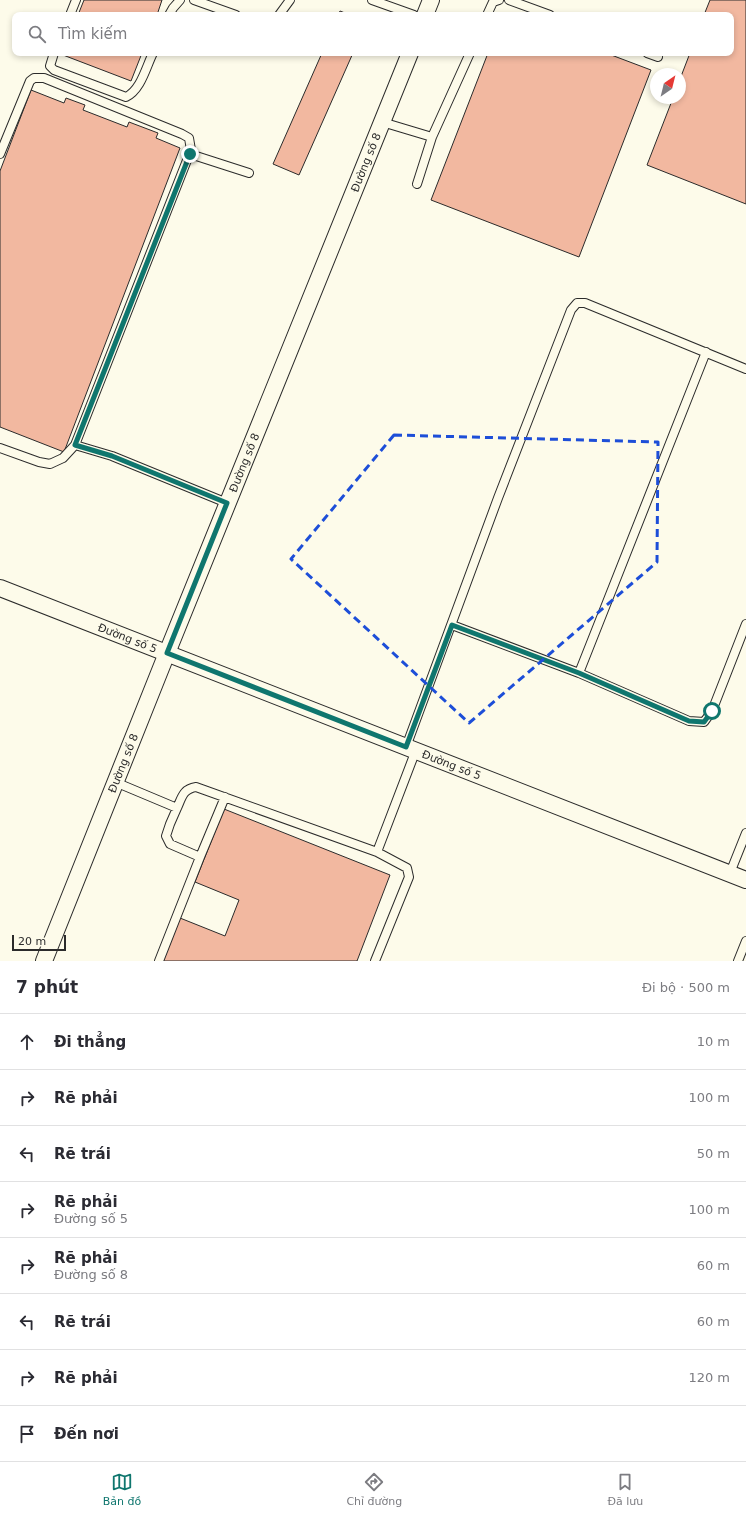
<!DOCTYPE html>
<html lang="vi">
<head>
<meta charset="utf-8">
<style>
	:root { --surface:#fff; --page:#f2f2f3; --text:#2b2b33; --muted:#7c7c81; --line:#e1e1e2; --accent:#0f766e }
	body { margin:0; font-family:"DejaVu Sans",sans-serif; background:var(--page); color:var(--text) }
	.compass { position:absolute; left:650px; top:68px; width:36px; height:36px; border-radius:50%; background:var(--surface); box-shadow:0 2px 6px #0003; rotate:35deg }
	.scale { position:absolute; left:12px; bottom:10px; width:54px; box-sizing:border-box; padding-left:4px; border:2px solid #2b2b2b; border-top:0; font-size:11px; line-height:14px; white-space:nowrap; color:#2b2b2b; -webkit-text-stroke:3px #fdfbea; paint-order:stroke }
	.stop { position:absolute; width:12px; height:12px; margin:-9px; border:3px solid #0f766e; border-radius:50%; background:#fff }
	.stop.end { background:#0f766e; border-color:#fff; box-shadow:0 1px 4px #0008 }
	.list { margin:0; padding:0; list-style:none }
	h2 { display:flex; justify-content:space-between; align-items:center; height:52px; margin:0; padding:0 16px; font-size:17px }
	h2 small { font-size:13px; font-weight:400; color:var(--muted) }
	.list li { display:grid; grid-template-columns:26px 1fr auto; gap:12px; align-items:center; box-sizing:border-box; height:56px; padding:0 16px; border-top:1px solid var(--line) }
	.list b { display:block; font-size:15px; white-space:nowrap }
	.list p { margin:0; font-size:13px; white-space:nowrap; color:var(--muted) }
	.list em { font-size:13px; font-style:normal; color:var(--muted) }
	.icon { flex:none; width:22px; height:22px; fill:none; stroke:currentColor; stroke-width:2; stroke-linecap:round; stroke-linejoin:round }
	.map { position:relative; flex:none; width:746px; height:961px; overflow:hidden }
	.search { position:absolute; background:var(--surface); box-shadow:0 2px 6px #0003; left:12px; right:12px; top:12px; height:44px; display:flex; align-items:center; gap:10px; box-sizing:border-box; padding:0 14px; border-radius:8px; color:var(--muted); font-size:15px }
	.sheet { height:500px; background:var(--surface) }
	nav { display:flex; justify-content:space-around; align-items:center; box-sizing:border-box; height:56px; border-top:1px solid var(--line); background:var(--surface); font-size:11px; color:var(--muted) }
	nav a { display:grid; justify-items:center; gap:2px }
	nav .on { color:var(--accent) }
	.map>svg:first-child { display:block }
</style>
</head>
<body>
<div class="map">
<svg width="746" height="961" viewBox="0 0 746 961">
	<rect width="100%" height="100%" fill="#fdfbea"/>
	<path fill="#f2b8a0" stroke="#2b2b2b" d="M84,0H162L157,15H78Z
		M710,0H746V204L647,165L673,98H680V79L690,53H731V15H704Z
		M340,11L350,15H338Z
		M64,53H142L131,81L63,55Z
		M322,53H353L299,175L273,164Z
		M488,53H606L651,70L579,257L431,200Z
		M31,90L64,103L66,98L85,105L83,110L127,127L129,122L158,133L156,138L180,148L64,452L0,427V171Z
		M224,809L390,875L357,961H163L180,918L225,936L239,900L195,882Z"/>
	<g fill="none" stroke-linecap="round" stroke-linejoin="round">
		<defs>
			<path id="service" d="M194,0L236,15
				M372,0L414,15
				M509,0L550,15
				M70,15L76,0
				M169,15L173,8L180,0
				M279,15L290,0
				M487,15L493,2L499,0
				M54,53L50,66L54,70L126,97C141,90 146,67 153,53
				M647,53L658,57
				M382,122L432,137
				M0,154L30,81L34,78H44L182,134L189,138L191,150L75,445
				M190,154L249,173
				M417,184L432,137L470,53
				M0,448L39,462L50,464L63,458L75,445L112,456L227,503
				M452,625L579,673L706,352
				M579,673L689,721L704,722L712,711L746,624
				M406,747L498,498L571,310L577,303H585L746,369
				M115,782L177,808C182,797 183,789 196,787L377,852L407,868L409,877L375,961
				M377,852L416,750
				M200,857L225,797
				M730,873L746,833
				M159,961L200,857L170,844L166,836L170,824L177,808
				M738,961L746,941"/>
			<g id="minor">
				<path d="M425,15L431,0"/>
				<path id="s1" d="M0,588L746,880"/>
				<path id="s2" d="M44,961L167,653L410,53"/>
			</g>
		</defs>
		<use href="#service" stroke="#2b2b2b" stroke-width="10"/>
		<use href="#minor" stroke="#2b2b2b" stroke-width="18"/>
		<use href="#service" stroke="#fdfbea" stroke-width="8"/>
		<use href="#minor" stroke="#fdfbea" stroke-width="16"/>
	</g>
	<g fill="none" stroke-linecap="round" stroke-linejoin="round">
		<path stroke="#0f766e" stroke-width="5" d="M190,154L75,445L112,456L227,503L167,653L406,747L452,625L579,673L689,721L704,722L712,711"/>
	</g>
	<path fill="none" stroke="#1d4ed8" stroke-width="3" stroke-dasharray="8 5" stroke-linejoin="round" d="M394,435L658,442L657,562L469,723L291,559Z"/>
	<g text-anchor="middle" stroke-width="3" stroke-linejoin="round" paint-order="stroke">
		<g font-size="11" fill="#2b2b2b" stroke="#fdfbea">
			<text dy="4" stroke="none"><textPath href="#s2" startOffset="861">Đường số 8</textPath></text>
			<text dy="4" stroke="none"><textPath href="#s2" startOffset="537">Đường số 8</textPath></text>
			<text dy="4" stroke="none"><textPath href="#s1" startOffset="137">Đường số 5</textPath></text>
			<text dy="4" stroke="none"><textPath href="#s2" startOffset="213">Đường số 8</textPath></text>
			<text dy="4" stroke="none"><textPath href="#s1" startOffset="485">Đường số 5</textPath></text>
		</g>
	</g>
</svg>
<svg class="compass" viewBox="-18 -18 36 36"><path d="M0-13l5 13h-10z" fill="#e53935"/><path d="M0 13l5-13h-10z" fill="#7c7c81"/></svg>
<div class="scale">20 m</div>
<div class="stop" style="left:712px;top:711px"></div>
<div class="stop end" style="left:190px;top:154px"></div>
<div class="search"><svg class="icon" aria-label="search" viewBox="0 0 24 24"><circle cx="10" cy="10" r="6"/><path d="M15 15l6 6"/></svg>Tìm kiếm</div>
</div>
<section class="sheet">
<h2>7 phút<small>Đi bộ · 500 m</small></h2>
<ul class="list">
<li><svg class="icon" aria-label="ahead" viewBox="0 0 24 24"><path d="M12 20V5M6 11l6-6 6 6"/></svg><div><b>Đi thẳng</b></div><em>10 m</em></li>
<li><svg class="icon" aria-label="right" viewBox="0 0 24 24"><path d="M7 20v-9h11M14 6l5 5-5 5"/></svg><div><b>Rẽ phải</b></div><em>100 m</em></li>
<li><svg class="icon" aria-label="left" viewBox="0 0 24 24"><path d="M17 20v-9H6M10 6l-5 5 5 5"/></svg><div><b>Rẽ trái</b></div><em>50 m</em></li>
<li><svg class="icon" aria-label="right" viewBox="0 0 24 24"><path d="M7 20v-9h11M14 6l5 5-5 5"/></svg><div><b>Rẽ phải</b><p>Đường số 5</p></div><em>100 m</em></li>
<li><svg class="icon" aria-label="right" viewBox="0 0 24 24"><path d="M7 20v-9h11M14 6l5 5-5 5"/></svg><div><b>Rẽ phải</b><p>Đường số 8</p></div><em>60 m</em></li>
<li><svg class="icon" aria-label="left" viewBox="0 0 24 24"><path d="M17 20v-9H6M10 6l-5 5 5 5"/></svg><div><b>Rẽ trái</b></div><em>60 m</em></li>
<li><svg class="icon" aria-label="right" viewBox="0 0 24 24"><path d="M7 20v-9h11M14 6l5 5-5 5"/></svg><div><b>Rẽ phải</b></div><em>120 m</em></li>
<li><svg class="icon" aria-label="arrive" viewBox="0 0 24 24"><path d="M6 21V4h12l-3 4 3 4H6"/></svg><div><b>Đến nơi</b></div></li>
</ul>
</section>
<nav>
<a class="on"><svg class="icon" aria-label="map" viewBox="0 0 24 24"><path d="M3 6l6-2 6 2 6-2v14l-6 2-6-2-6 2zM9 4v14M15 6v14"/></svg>Bản đồ</a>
<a><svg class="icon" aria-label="directions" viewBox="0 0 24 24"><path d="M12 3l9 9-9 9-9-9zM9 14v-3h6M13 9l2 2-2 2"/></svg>Chỉ đường</a>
<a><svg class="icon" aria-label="saved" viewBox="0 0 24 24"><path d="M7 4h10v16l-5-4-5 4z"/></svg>Đã lưu</a>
</nav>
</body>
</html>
